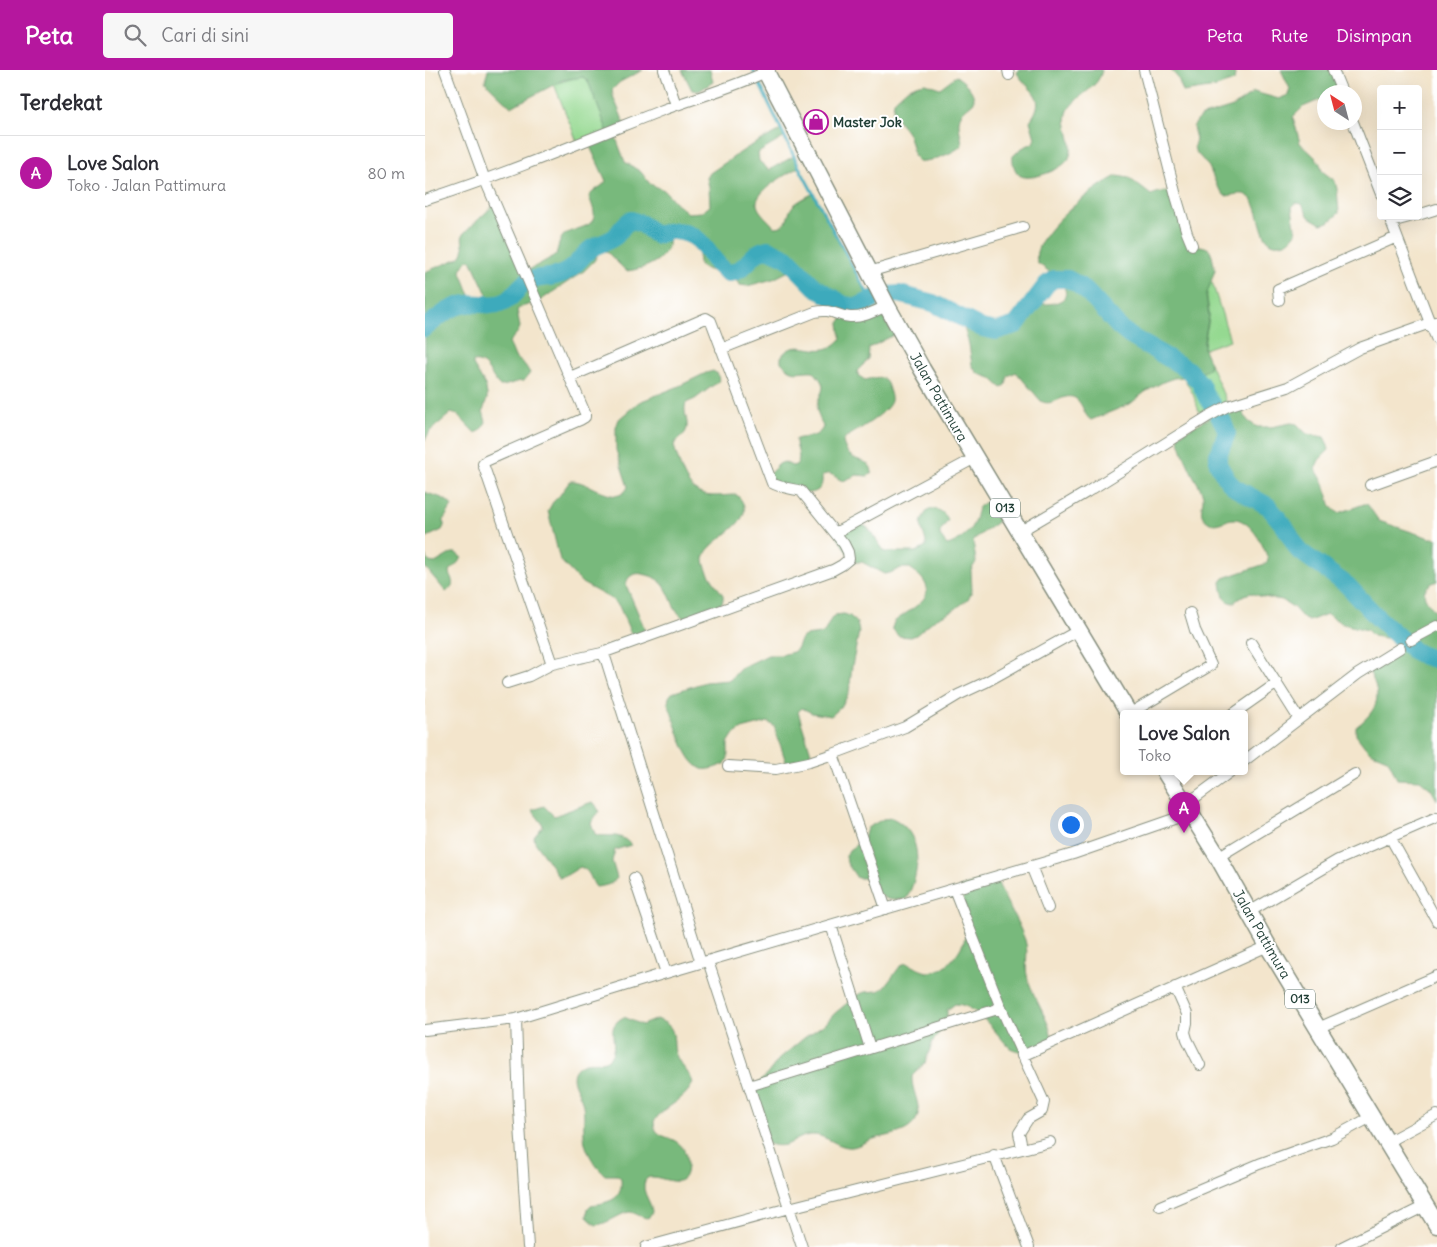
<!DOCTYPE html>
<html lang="id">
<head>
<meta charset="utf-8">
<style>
	:root { --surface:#fff; --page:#f7f7f7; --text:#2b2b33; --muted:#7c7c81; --line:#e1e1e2; --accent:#b5179e }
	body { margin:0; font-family:Delius,sans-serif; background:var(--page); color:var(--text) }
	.controls { position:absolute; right:15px; top:15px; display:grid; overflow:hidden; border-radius:5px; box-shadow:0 5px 20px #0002 }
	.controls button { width:45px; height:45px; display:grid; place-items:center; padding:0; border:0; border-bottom:1px solid var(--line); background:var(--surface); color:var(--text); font:25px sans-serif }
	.compass { position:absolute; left:892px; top:15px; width:45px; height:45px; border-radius:50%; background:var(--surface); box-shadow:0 5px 20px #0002; rotate:324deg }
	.you { position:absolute; left:645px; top:754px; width:18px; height:18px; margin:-12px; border:4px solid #fff; border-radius:50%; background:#1a73e8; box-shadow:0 0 0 8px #1a73e833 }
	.badge { display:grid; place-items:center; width:32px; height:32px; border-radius:50%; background:var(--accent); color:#fff; font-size:16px; font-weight:700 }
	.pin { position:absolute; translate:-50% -41px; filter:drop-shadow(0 1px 2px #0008) }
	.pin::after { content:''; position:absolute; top:26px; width:18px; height:15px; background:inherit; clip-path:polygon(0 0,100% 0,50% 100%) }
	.popup { position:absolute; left:695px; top:640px; width:128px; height:65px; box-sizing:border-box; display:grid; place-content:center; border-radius:5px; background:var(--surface); filter:drop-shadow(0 1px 4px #0005); font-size:16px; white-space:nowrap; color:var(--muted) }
	.popup b { font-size:19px; color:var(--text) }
	.popup::after { content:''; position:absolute; left:50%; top:100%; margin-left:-10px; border:10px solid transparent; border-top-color:var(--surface) }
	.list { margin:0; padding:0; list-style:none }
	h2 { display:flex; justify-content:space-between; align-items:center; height:65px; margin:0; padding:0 20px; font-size:21px }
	h2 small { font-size:16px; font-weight:400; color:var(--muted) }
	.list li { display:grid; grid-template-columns:32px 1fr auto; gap:15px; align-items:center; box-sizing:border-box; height:75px; padding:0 20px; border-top:1px solid var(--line) }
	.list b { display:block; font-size:19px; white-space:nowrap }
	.list p { margin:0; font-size:16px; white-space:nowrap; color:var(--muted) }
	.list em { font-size:16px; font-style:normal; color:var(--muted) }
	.icon { flex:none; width:28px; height:28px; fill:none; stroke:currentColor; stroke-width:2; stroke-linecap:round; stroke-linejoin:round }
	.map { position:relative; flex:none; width:1012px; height:1177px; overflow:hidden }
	header { display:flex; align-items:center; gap:30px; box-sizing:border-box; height:70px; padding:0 25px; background:var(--accent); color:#fff }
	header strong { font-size:24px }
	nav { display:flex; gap:28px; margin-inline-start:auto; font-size:18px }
	.search { width:350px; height:45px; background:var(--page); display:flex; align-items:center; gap:12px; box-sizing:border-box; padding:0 18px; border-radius:5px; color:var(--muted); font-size:19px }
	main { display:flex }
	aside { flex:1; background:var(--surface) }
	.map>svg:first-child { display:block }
</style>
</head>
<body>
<header>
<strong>Peta</strong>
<div class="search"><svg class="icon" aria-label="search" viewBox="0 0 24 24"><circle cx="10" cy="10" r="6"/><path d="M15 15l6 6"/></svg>Cari di sini</div>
<nav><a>Peta</a><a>Rute</a><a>Disimpan</a></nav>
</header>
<main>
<aside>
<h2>Terdekat<small></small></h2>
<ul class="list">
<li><span class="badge">A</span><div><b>Love Salon</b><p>Toko · Jalan Pattimura</p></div><em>80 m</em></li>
</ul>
</aside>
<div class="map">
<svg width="1012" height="1177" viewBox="0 0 1012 1177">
	<rect width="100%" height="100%" fill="#fff"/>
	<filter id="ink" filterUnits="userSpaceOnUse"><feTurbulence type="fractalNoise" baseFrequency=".02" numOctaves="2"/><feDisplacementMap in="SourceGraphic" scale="10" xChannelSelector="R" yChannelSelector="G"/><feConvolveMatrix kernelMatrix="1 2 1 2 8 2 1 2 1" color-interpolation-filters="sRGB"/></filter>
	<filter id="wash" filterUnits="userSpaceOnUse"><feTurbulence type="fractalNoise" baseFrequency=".0096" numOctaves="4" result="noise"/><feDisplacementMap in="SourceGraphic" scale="20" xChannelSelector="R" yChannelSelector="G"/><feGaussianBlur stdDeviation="1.12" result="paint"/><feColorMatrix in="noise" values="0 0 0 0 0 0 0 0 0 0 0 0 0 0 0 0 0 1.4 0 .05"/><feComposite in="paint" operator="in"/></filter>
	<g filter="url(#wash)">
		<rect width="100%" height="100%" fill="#f3e5cc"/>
		<path fill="#95d991" stroke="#5a8b62" d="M152,7H158L163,11L183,62L153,74L129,14Z
			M787,212L805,270L779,279C779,267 783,258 784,247C785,233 777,224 787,212Z
			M785,293L803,336L777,350L768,324L759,308L770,306L784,297Z"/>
		<path fill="#78b97b" stroke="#4c7b58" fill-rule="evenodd" d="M63,0H218L195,12L187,20L188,26L200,55L188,60L200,92L216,102L225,114L239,120L251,133L263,143L277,142L285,136L284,117L282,108L285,103L322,78L356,60L360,67L333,83L334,91L344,100L369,86L374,97C364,103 329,121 332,135C334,143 344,150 349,157C365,157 361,146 367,137C372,131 382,127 388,123L446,230C441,233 437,236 431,237C413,239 386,215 376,201L362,202L348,209L322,216L315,215L312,212L308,203C288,203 262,200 279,175L271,167L249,160C240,170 246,174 240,182C233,194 214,200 201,201L180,180H175L169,191L159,201L113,232L96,237L92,240L95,257L93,262L84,272L90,287L100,295L105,303L99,311C90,311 80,317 75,316C66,308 62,289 48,292V295L60,315L62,324V329L58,341L61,352L55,361L50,363L48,361L33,345L26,343L5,361L0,370V202L34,188C43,180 35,173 38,164L70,134L100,202L131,185C133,178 134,171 138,166C145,158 167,159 169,147C170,141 166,132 164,127C168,119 177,118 181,111L162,70L183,62L163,11L158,7L138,10L86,37L62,14L60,11ZM43,190H46L67,235L48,233L36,202L37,197Z
			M257,0H285L288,12L274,21L267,20Z
			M593,0H677C674,18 655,23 645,37C634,53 652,71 644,88C639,99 607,111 596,106C590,103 587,93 588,86L597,78L608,73L610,68L605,51C623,26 605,23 592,3Z
			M746,0H807L810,4L809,11L791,17L758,22L753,8Z
			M856,0H908L914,22H899V28L878,37L868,47L875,73L891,88L895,94L897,101L910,111L912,119L914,143L904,152L896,154L884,147L877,134L871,133L868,135L867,138L871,163C867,169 863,173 855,174C830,178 840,131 819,124C814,123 805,126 800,126L792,116L784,97L770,81L769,76L771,69L768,57L775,47L808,37L829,22L854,29L863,25L865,19Z
			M531,6C540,12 550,21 549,32C545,36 540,39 537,43C530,51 537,66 537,75C530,83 503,93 493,91L489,85L484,66L468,42L469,31L482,19L491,15L500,13L515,18Z
			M692,106L704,108L726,125C736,121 741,120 751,126L767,174L780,177L784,179L787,186L790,200L781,226L784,246L779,271V279L785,293L784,297L782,300L770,306L749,308L738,312L720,322L705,334L666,350C658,345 659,334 650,328C638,322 628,338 616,331L591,302L583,306L581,315L577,318L566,308L552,303L547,295L544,274L539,258L540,254L543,251C576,267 587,264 608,234C616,234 627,235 635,231C654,221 620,198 612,193C612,190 611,185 612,182C618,157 670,116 692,106Z
			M462,236L476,261L444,278L443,290L432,301L434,306L440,310C451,308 458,303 463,316C464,320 467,327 466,331C462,344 431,361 420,368L418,372C419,377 422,383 426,386C433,392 447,390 447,403L443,406L432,405L418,411C410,408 404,399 397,407C400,432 366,422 353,416C349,414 346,408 343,405L354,394L359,392L367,396L371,395C378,386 370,379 371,369C381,366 393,369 398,357C396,351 392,344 392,338C393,320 407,320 388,301C372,300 369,307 356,292V287C372,263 395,294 416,269L414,253L417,249Z
			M288,301L293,304L294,311L270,329L261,333C257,342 265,352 261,361C258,368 250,369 249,376C254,392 260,421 280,425C290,427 301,425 312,425C340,453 278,469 279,490C280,502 292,516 298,525C299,533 295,536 288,539C281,542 265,552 259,548C243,538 248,511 222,505C217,504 215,503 210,504C204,506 202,509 201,515L219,557V562L207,566L194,536L188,530L157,513L135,490L123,441L128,432L135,425L145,411C164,409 191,440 203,417L191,380V357L194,349L214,332L252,317L281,303Z
			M812,333L823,351L832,357H846L866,353L872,354L882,364L899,367L902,373L904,380L894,390L890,399C895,405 899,413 901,420C905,430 903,438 914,443L939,434H942L954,451L1005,468H1012V511C990,520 1001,531 1012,543V730L1006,719L995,710L972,709L966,695L962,689L945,682L940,677L931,665V657C955,639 958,624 942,598L970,581L967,569L948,566L942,560L918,554L902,544L884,551L879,549L868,537L857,530L838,527L826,523L819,525L808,533C798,532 797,520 796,512L799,508L840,494L843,490C840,477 825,447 807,449C799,450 790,458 782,451C772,444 779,435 778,426C776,417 770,410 766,401C761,390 755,378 753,365Z
			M0,422C10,427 20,426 27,436L19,449V456L17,460L0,468Z
			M564,431L570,434L576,445L575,450L548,470L551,492L546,500L547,521L543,529L529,540L510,549L491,565L486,567L473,566L467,558L469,552C492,534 521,524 485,498H476L465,503L459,504L437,492H428L410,463L432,451L443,458L460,482H491L501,477C502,461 488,457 504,439C512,438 520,442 523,450L515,462V466L522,475C531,473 543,464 547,456C554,445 548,436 564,431Z
			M27,483H31L37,488L25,501C26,513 32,513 21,522L0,497V485L4,492L10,493Z
			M419,544L425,546L432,553L434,562L427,596L424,623L416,637L406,646L387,643L377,638L373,642L386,683L384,687L361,692L349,656L343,652L317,659L308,665L303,673V688L300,694C294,696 283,701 277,699C259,692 250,650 243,633L244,627L247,623L280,612L305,610L316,598L343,585H356L368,582L372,579L377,568L380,566L396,564L400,561L406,549L410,545Z
			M167,732L170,734L174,741L166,753L170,764C182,769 193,760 206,775L190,780L187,791L192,808C187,815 179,816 171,817C165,810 166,800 155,797L142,805L134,807L110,772L109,767L118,756L117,753L107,740L119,736L129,746Z
			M467,748C499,762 496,804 481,829C454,833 457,824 439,808H432L422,793L421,786L424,780L439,769L442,758L458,749Z
			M571,807C578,829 592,848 600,870C605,886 597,897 605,915C612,934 625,952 628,972C611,980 604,986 585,978C571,964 552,934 530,934L522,940V951L508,971L500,993L487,1006C486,1019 495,1032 493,1044C489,1065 460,1065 445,1070C437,1073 431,1078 423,1077C412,1076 401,1066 390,1065C369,1064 368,1081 343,1074L325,1020L340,1007L354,989L379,968L401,953L409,944L432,925L440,922L453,921L459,918L476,895L481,893C488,895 495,901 503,902C523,903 542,874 543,856C543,843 538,830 535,817Z
			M199,947L217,955L232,949C236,951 242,953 245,957C251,965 247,977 251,985C255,996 265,1002 268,1013C260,1031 239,1036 229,1051C228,1076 262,1058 262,1096C261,1133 217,1087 219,1119C220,1126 226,1133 227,1141C225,1155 213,1143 205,1142C197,1142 183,1154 171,1155L162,1147L163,1139L166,1136C185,1131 198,1131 196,1108L192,1105H180C171,1097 163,1085 160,1073C157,1059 161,1045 157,1031C154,1021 143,1009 151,999C161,986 181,999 187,984C193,969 179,957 199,947Z"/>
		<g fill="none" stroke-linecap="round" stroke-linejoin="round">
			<path stroke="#3caabc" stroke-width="3" d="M328,0L374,97L446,230"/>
			<path stroke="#3caabc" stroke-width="18" d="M0,258C13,248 25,236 42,234C53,232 66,237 77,233C89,229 93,214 106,210C118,206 131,209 142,201C152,195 158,184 167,178C175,173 184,172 191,166C196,160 199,153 206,150L217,154L231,165C237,164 243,160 250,161C283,164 280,189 303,203C321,203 324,182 343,179L362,188L390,217L419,235L432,237L454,226L474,224L508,233L557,258L571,261L591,255L622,214L629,209H643L652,214L662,222L693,256L705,266L762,299L775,313L781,326L798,352L802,363L793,385V394L803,411L810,418L843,436L860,457L873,480L922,515L953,548L989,581L999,586L1012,590"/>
		</g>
	</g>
	<g filter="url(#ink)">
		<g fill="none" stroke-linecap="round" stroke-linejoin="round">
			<defs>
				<path id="street" d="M20,0L60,110L160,343V347L155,350L61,391L58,394L127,594L177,583L181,590L276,893
					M239,0L251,35
					M583,0L584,5
					M719,0L751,126L762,163L767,175
					M908,0L917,22
					M928,52L956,124
					M0,130C80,104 157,72 235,41C272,27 310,17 345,0
					M993,145L1012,139
					M966,152L988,146
					M444,202L598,157
					M854,230L853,219L972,167
					M1011,252L1005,253L1012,270
					M296,279L390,242C408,238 410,246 425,247C438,248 450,241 462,236
					M145,307L281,248L286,251L347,413C355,418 366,418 376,421L419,474L423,482L424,489L417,495L408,500L177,583
					M945,415L1012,391
					M594,462L662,422L784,346L803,336L863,317L935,278L1005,253L964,146
					M410,463L550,388
					M986,570L1012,556
					M826,573L874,649
					M82,613L104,606L127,594
					M704,644L786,595L770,560L765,543
					M808,644L852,613
					M819,691L933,604L975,578
					M303,696L351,699L384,692L408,684
					M760,735L805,702
					M965,767L1012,851
					M793,787L930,704
					M606,796L623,838
					M209,808L241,903
					M529,819L576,938L619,1032L617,1041L603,1049L594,1063L597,1078
					M461,839L408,684L480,657L533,625L561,612L654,560
					M824,842L913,790L1012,747
					M406,855L445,978
					M283,891L377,1177
					M750,917L762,944V953L760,962L762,969L775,995
					M91,949L94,1040L103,1177
					M893,958L1012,906
					M0,960L91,949L241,903L648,784L766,743
					M597,986L843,876
					M324,1016L576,938
					M962,1072L1012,1045
					M569,1085L604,1177
					M735,1136L834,1094L907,1068L946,1047
					M221,1177L364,1138L625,1072
					M917,1177L1000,1136"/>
				<path id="primary" d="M340,0L462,236L497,299L704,644
					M740,702L793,787L843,876L1012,1155"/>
			</defs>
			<use href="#street" stroke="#899180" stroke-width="12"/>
			<use href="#primary" stroke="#899180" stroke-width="19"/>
			<use href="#street" stroke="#fff" stroke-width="10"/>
			<use href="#primary" stroke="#fff" stroke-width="16"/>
		</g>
	</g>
	<defs>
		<symbol id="shop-ring" viewBox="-11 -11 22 22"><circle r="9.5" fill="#fff" stroke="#b5179e" stroke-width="1.5"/><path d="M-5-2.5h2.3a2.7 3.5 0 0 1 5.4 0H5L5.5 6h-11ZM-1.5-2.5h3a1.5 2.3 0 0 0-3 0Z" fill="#b5179e"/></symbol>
	</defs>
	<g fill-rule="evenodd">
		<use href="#shop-ring" x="377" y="38" width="28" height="28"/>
	</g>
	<g text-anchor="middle" stroke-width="4" stroke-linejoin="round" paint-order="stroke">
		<g fill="#fff" stroke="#627771" stroke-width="1">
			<rect x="565" y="428.5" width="30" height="19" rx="4"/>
			<rect x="860" y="919.5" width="30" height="19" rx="4"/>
		</g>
		<g font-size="12" font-weight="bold" fill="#1f3d34">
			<text x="580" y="442">013</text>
			<text x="875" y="933">013</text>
		</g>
		<g font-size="14" font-weight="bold" fill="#1f3d34" stroke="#fff" text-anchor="start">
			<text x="408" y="57">Master Jok</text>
		</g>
		<g font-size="14" fill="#1f3d34" stroke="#fff">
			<text transform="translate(514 327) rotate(60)" y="5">Jalan Pattimura</text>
			<text transform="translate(837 864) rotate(60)" y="5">Jalan Pattimura</text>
		</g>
	</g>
</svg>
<div class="controls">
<button>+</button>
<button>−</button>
<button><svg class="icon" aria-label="layers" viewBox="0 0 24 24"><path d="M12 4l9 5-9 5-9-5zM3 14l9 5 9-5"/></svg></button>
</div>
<svg class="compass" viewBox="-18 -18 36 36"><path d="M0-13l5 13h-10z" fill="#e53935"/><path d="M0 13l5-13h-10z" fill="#7c7c81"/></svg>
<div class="you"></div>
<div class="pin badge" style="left:759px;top:763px">A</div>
<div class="popup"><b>Love Salon</b>Toko</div>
</div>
</main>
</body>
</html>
